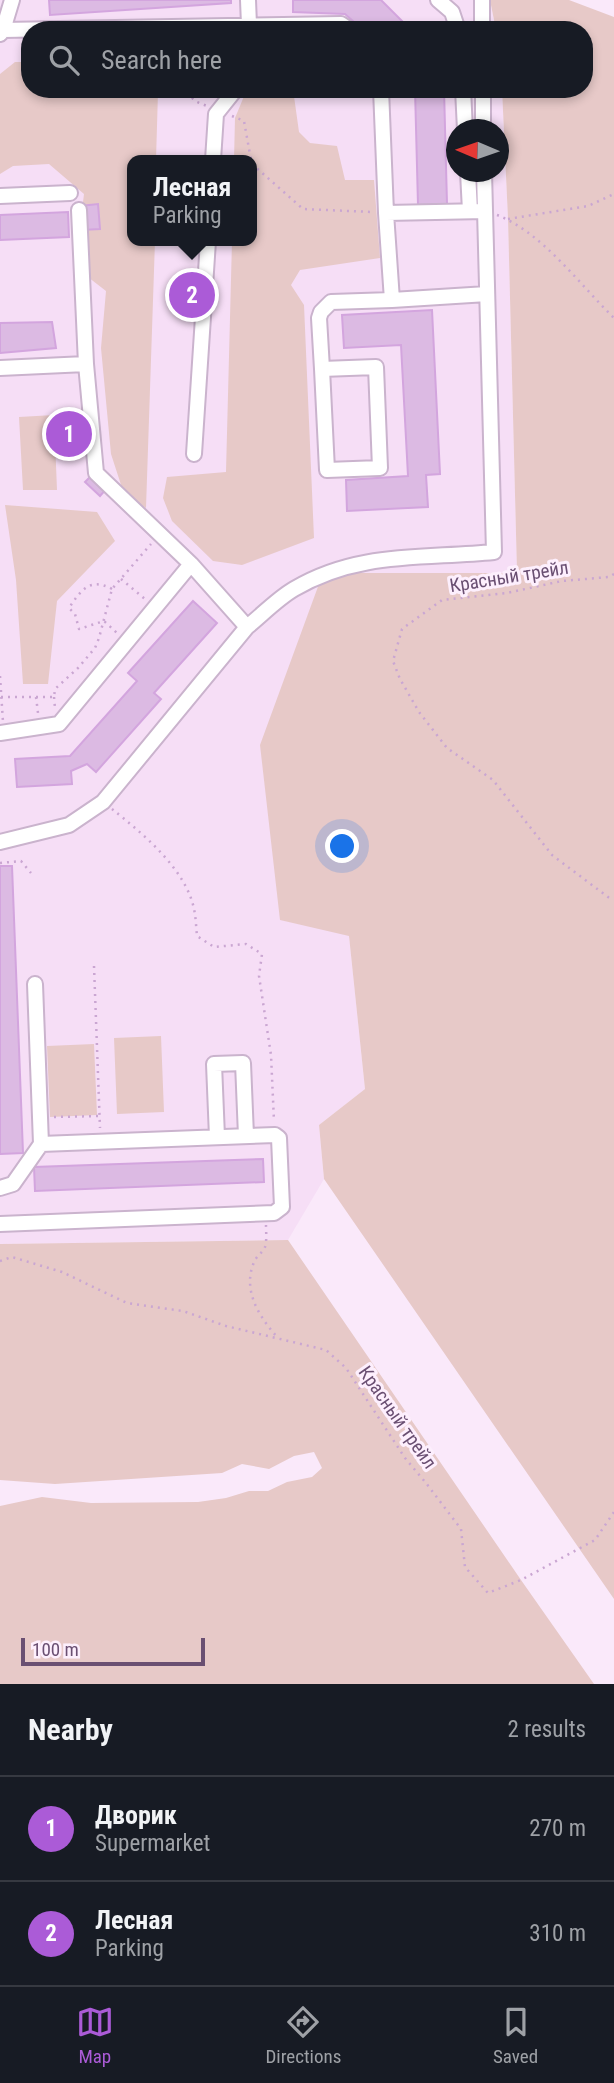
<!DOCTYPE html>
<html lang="en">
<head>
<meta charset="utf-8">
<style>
	:root { --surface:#171b24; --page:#20242c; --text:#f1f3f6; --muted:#9ea1a6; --line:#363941; --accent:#ab5bd7 }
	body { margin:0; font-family:"Roboto Condensed",sans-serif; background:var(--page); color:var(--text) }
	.compass { position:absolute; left:446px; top:119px; width:63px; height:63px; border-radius:50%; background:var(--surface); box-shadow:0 4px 10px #0003; rotate:272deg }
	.scale { position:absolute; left:21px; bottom:18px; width:184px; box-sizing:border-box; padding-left:7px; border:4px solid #6a4f72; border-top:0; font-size:19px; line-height:24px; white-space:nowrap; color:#6a4f72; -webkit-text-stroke:5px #fdeffd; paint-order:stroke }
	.you { position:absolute; left:343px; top:847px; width:24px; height:24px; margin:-18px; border:5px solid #fff; border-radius:50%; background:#1a73e8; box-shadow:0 0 0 10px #1a73e833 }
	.badge { display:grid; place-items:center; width:46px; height:46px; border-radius:50%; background:var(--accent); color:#fff; font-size:23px; font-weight:700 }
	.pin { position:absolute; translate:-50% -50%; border:4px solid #fff; box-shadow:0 2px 7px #0006 }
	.popup { position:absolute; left:127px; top:155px; width:130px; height:91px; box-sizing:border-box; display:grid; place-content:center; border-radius:14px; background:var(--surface); filter:drop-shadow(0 2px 5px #0005); font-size:23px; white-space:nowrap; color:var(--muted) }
	.popup b { font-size:26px; color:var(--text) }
	.popup::after { content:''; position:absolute; left:50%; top:100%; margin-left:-14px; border:14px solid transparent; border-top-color:var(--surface) }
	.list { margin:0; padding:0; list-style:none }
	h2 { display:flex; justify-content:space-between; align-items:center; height:91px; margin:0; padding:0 28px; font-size:30px }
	h2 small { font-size:23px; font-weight:400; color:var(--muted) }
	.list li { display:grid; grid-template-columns:46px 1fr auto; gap:21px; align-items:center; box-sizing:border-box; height:105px; padding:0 28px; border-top:2px solid var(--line) }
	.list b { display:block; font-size:26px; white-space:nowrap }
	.list p { margin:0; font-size:23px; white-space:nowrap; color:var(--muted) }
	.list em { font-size:23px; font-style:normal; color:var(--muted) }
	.icon { flex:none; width:38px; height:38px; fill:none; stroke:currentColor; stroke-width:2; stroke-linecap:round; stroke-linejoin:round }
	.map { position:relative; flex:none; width:614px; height:1684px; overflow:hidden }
	.search { position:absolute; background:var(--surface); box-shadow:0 4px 10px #0003; left:21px; right:21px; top:21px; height:77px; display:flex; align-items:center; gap:18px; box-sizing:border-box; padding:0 24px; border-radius:28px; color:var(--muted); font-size:26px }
	.sheet { height:301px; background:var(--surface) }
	nav { display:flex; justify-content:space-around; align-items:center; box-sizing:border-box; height:98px; border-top:2px solid var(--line); background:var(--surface); font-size:19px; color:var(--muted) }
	nav a { display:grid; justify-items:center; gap:4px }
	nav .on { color:var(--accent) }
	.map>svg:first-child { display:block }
</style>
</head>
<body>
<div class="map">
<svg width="614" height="1684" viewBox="0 0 614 1684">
	<rect width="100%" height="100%" fill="#fae9fa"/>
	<path fill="#f6def6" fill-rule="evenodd" d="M0,0H490L496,30H30V89H502L508,219L517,574L323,573L349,936L365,1089L319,1125L324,1179L288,1240L0,1244ZM456,130H498V172H456ZM132,160H252V241H132Z"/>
	<path fill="#e7c9c8" d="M490,0H569L614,17V1599L324,1179L319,1125L365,1089L349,936L280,920L260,745L323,573H517L508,219L502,89H584V30H496Z
		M15,62H30V89H146L158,92L156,160H132V241H155L146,508L124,494L111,454L101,348L106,291L75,267L84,194L49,164L13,166L0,174V74Z
		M247,89H293L299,132L310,143L337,146L345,180H374L380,258L300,270L291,285L304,305L314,538L242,565L213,561L172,521L163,498L167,477L226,472L232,241H252V160H234L235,118Z
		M54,415L57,490H23L19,417Z
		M5,505L97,512L115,541L57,601L48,684H23L16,580Z
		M161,1036L164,1112L117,1114L114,1038Z
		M94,1044L97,1115L50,1117L47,1046Z
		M288,1240L521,1580L594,1684H0V1506L42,1497L91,1503L198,1502L226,1498L249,1491H268L287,1482L312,1477L322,1468L314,1452L294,1456L269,1469L242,1464L222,1473L55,1484L0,1480V1244Z"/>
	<path fill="#dcbae3" stroke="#d3a5de" stroke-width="2" d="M49,0H231V3L50,15Z
		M293,0H381L411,30H363L345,14L293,12Z
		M415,89H444L447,204L418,205Z
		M98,204L100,229L82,230L80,206Z
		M68,212L69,237L0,240V215Z
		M432,310L440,474L426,475L428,507L347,511L346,480L408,476L401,345L344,348L342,315Z
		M52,322L56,348L0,353V323Z
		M93,474L107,488L100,496L85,482Z
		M193,601L217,623L154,693L161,699L96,772L87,764L71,771L72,784L17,787L15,759L70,756L137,681L128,673Z
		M0,866H12L23,1153L0,1154Z
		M263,1159L264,1182L35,1191L34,1167Z"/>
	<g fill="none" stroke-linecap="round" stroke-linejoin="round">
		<defs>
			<path id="minor" d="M248,0L249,25
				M438,0L452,12L458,30
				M482,0V30
				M3,30L12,0
				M0,34L3,30L341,24L350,30
				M463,89L465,130
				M483,89V130
				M213,160L216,114L236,89
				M468,172L470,211
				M0,196L70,193
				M79,210L86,364
				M386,213L485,211
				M392,300L487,294
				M0,368L86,364L96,473L191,564L59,724L0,733
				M322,369L327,470L380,468L376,367L322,369L319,318L321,312L331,302L392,300L386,213L381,89
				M194,454L208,241
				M247,627C262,615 277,599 294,589C358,551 423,559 494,552L484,172
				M0,842L69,825L103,802L247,627L191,564
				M217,1137L214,1064L243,1063L246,1136
				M0,1188L13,1184L41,1144L35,984
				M0,1224L274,1213L282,1207L279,1138L275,1135L41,1144"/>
		</defs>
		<use href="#minor" stroke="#cab3cd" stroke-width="18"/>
		<path stroke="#caa6d2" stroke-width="2.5" stroke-dasharray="2 5" stroke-linecap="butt" d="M181,89L197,102L207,106
			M232,116L244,121L251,160
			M252,164L303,209L372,212
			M497,215C543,233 579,284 614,318
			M508,219L588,206L614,194
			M614,574L609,577L562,581L507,593L442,600L402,629L393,661L400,679L419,712L447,748L493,780L552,855L608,897L614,898
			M121,579L145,599
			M112,589C90,577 81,590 69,608L75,614L79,629L104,621L117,633
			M0,676L3,722
			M1,697H54L55,689L78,668L95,648L99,638L112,589L151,544
			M36,697L38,713
			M54,697L55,708
			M112,809C142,833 186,869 194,909C196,918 196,927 197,936L214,947L246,944L262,954L259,976L271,1055L274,1121
			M0,863L21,861L31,873
			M94,966L100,1128
			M54,1117L99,1116
			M266,1225C266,1231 267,1241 265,1247C263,1252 258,1255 255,1260C241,1289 259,1317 278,1338
			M0,1261L12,1257L62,1272L127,1303L183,1311L226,1326L326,1350L346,1368L405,1458L426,1483L461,1529L465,1567L488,1593L521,1580L595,1540L614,1512"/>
		<use href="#minor" stroke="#fff" stroke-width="14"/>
	</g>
	<g text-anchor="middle" stroke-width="6" stroke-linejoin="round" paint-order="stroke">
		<g font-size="19" fill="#6a4f72" stroke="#fdeffd">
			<text transform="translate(509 576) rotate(-9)" y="7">Красный трейл</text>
			<text transform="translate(398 1417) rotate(55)" y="7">Красный трейл</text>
		</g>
	</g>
</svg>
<svg class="compass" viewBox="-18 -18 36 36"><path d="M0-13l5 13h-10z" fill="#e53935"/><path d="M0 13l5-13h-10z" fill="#9ea1a6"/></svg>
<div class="scale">100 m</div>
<div class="you"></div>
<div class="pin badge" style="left:69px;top:434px">1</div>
<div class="pin badge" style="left:192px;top:295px">2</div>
<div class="popup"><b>Лесная</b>Parking</div>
<div class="search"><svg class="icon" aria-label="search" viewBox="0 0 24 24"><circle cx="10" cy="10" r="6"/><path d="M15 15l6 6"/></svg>Search here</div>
</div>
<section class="sheet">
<h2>Nearby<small>2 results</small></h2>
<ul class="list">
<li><span class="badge">1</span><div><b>Дворик</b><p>Supermarket</p></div><em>270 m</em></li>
<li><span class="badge">2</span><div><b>Лесная</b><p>Parking</p></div><em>310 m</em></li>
</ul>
</section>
<nav>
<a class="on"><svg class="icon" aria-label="map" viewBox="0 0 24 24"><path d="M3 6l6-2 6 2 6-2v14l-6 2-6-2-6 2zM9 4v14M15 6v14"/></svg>Map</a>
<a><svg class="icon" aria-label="directions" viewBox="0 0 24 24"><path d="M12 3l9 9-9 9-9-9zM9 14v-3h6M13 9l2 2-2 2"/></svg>Directions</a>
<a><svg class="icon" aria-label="saved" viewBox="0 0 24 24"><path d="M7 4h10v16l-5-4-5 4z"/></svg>Saved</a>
</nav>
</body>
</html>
